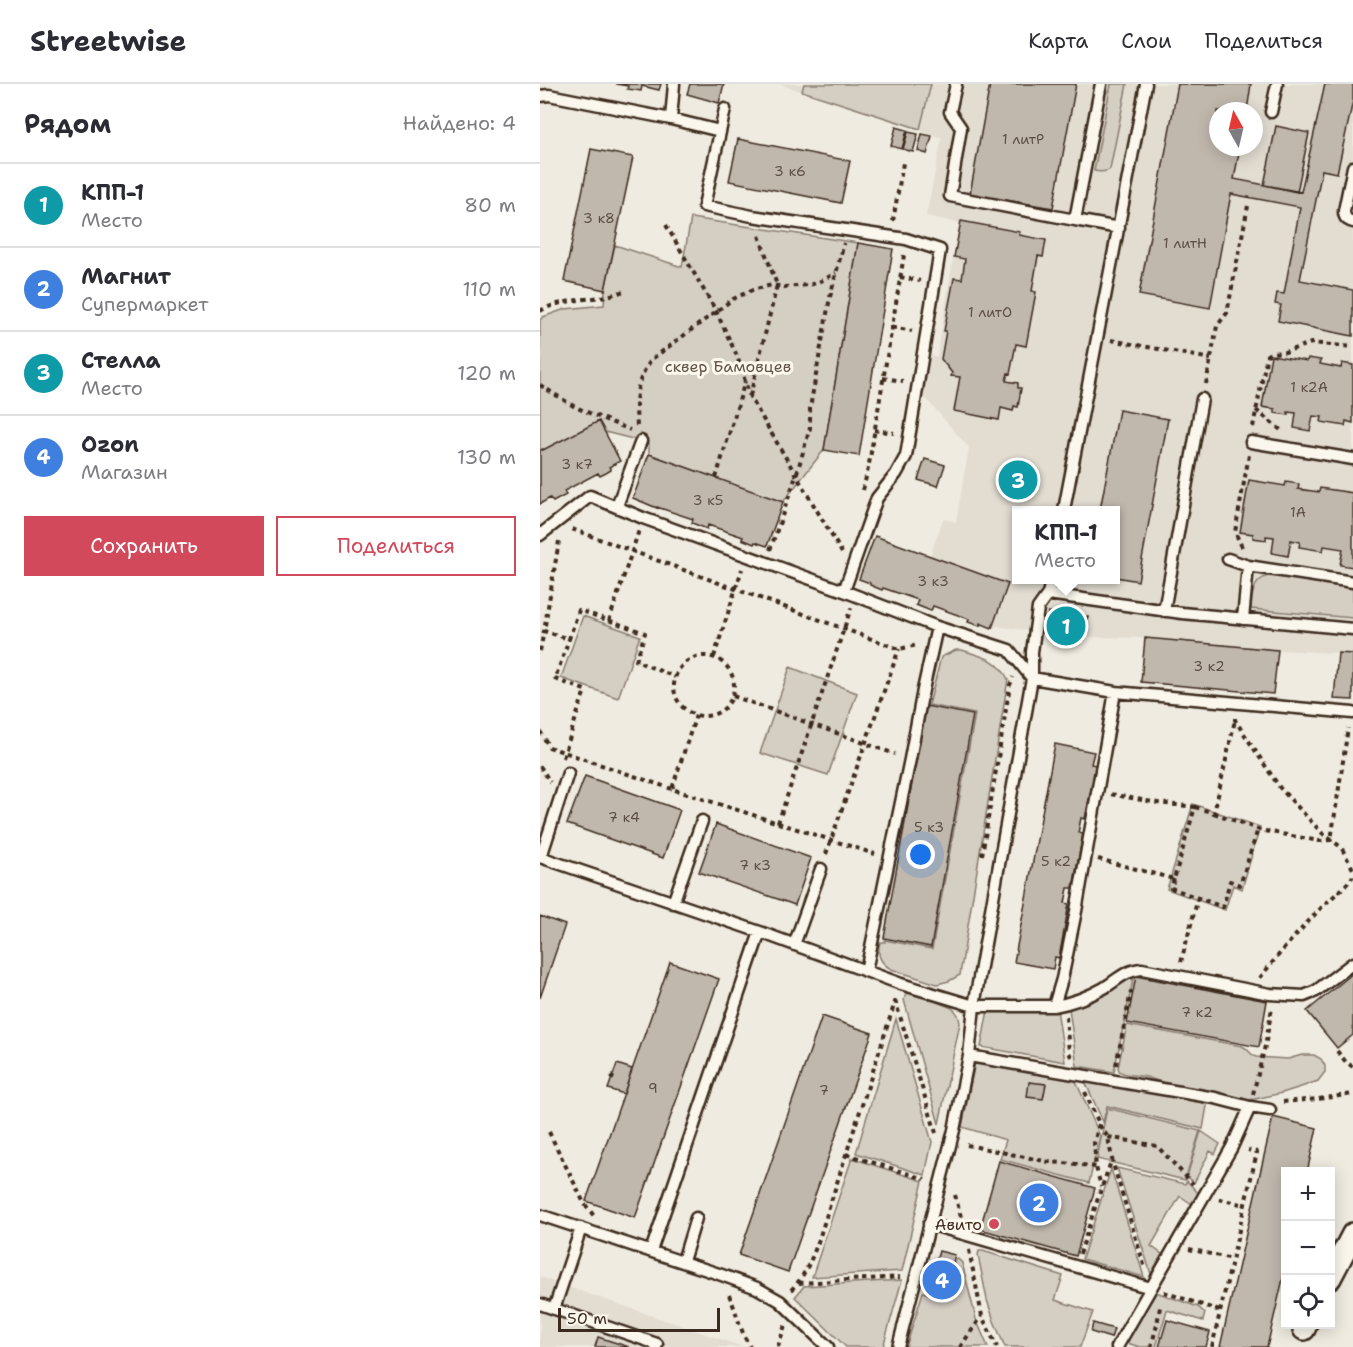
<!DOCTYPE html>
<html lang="ru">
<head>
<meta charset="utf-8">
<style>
	:root { --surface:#fff; --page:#f2f2f3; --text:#2b2b33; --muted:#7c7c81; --line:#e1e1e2; --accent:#d1495b }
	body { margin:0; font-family:"Shantell Sans",sans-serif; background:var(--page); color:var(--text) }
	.controls { position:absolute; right:18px; bottom:18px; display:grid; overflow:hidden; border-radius:0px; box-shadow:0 3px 15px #0003 }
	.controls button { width:54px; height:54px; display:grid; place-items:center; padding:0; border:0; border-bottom:2px solid var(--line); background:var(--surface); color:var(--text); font:30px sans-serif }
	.compass { position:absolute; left:669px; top:18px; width:54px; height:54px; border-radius:50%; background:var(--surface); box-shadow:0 3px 15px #0003; rotate:352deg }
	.scale { position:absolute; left:18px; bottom:15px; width:162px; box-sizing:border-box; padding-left:6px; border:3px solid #3b2a1e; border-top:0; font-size:16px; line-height:21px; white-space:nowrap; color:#3b2a1e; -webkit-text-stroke:4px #fbf7ec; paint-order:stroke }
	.you { position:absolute; left:381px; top:771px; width:21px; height:21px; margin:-15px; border:4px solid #fff; border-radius:50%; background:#1a73e8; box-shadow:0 0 0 9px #1a73e833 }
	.badge { display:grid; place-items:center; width:39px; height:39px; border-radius:50%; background:var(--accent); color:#fff; font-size:20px; font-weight:700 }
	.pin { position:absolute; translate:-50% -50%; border:3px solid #fff; box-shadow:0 2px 6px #0006 }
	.popup { position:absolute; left:472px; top:422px; width:108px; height:78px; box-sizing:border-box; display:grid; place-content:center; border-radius:0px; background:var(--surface); filter:drop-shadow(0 2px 4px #0005); font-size:20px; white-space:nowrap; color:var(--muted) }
	.popup b { font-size:22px; color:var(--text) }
	.popup::after { content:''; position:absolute; left:50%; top:100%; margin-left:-12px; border:12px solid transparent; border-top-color:var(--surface) }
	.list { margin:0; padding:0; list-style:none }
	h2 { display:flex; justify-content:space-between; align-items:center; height:78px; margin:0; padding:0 24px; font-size:26px }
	h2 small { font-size:20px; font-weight:400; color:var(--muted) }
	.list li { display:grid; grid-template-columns:39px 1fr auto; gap:18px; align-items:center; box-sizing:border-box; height:84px; padding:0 24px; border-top:2px solid var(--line) }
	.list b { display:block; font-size:22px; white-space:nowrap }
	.list p { margin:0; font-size:20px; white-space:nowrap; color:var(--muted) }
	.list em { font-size:20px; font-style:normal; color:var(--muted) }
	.actions { display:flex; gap:12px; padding:18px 24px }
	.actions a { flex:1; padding:14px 0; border:2px solid var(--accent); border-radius:0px; text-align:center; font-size:21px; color:var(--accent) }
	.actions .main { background:var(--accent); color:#fff }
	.icon { flex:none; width:33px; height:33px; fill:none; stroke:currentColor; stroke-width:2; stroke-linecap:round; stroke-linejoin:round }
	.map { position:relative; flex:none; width:813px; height:1263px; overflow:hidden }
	header { display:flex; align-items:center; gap:36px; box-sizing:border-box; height:84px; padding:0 30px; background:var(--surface); border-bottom:2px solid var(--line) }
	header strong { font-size:28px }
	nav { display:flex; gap:33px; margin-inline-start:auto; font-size:21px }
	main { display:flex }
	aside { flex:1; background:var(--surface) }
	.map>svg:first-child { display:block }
</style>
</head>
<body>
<header>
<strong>Streetwise</strong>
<nav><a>Карта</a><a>Слои</a><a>Поделиться</a></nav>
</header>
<main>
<aside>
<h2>Рядом<small>Найдено: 4</small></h2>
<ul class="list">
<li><span class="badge" style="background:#0f9aa8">1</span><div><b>КПП-1</b><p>Место</p></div><em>80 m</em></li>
<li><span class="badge" style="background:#3f7fe0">2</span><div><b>Магнит</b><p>Супермаркет</p></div><em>110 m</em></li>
<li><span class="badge" style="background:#0f9aa8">3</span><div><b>Стелла</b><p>Место</p></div><em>120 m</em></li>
<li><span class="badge" style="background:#3f7fe0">4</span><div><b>Ozon</b><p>Магазин</p></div><em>130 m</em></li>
</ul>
<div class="actions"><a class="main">Сохранить</a><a>Поделиться</a></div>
</aside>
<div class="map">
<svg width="813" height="1263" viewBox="0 0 813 1263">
	<rect width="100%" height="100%" fill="#f0ebe0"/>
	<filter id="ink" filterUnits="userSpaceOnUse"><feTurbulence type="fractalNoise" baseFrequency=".0167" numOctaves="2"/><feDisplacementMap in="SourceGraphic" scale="12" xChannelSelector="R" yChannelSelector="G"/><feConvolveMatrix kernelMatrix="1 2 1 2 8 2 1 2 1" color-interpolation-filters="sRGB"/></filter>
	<g filter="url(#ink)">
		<path fill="#e2dcd1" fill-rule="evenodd" d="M239,0H813V570L738,566L605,554L545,553L544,556L458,542L452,544L467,499L390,472L403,435L416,438L429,364L383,311L391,271L397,273L419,139L386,132L402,54ZM678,27H714V63H678ZM476,426H576V496H476Z
			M0,1193L203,1263H0Z"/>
		<path fill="#d5cec3" stroke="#887c70" stroke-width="1.5" d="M264,0H391L380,45L262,7Z
			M571,0H587L570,85C565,89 559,88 554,87Z
			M151,134L318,159L284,366L243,418L109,370V359L65,348L59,337L0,368V236L3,233L25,225L64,221L65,206L75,161L142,183Z
			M736,490L813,503V534L711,525C712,506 714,493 736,490Z
			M43,532L100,552L78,614L21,594Z
			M416,566H422C444,574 456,573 468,595L420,891L409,897L397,900L351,885C339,878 337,870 340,858H345V856L392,865L435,630L389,621L401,573Z
			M250,583L317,609L288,691L220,669Z
			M653,720L720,743L702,805L693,801L685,826L627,805Z
			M594,891L574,988L537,982L529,924Z
			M367,906L412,924C418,929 419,932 420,939L399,1040L364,916Z
			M517,925L525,978L441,963L448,926Z
			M356,935L392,1058L385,1091L316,1069Z
			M587,941L702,962C708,964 709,970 716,973L748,975L762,971H774L781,975L785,982V988L778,997L764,1002L742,1009L715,1015L707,1016L640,1004L606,993L586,990L580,988L578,984Z
			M435,978L534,993L560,1052L549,1099L460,1075L466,1056L422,1043Z
			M544,995L668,1016L663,1045L567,1022L563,1038Z
			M567,1024L660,1047L645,1096L557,1075Z
			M661,1047L680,1060L675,1070L670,1067L654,1099L647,1092Z
			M312,1074L383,1097L362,1187L272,1193Z
			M577,1084L645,1100L647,1097L659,1110L652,1120L640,1112L611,1162L622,1170L611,1190Z
			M571,1085L604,1193L542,1175Z
			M439,1167H443L523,1192L515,1216L553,1228L540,1263H465L454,1237L447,1216L438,1171Z
			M416,1175H418L422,1179L436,1235L448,1263H366L383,1208L406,1215Z
			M362,1196L343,1263H306L255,1213L264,1202Z
			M613,1207L658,1223L665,1229L663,1237L627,1226L616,1263H600L584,1258Z"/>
		<path fill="#c0b8ad" stroke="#3b2a1e" stroke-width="1.5" d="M76,0H121L119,6L102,2L101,7L87,5L88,2Z
			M150,0H184L179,19L147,10Z
			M450,0H536L513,124L430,110Z
			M638,0H711L707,27H678V63H700L694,95L761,108L785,0H813V17L797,89L782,86L760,196L813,206V252L738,237L741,221L735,220L737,209L744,210L760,123L691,110L670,224L599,211Z
			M736,42L769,49L757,108L724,101Z
			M356,43L367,46L362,65L351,62Z
			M368,48L378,50L373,68L363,65Z
			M382,50L392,52L387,70L378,67Z
			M198,55L310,77L301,119L189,97Z
			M51,65L93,73L65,206L24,197Z
			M421,137L480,148L479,151L506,156L503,173L498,172L492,207L496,208L486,262L476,260L470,290L468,289L466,297L478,299V304H481L478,323L474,322L473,327L461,324L459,336L414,327L420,293L411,292L412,289L401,275L406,247H404L414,194L422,195L425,175L414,173Z
			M318,159L353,165L319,372L284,366Z
			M731,271L767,277L768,274L781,276L780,280L801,284L802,279L813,281V339L806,337L805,342L781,338L782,333L773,332L770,347L754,344L756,329L748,328V331L735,329V325L722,323Z
			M579,326L628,335L598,497L576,493V426H560Z
			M59,337L80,377L69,383L71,386L66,389L60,392L58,389L24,407L26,411L13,418L10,414L0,420V366L3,365V366Z
			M109,370L243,418L227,462L215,458L214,460L202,455L203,453L168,441L167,445L152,439L153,435L117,423V424L93,414Z
			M385,375L405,381L398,402L378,396Z
			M709,396L745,402L746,398L759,400L758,405L779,408L780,404L813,409V483L800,481L803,465L784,462L783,467L759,463L760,458L751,456L748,472L732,469L734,453L726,452V456L713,454V450L700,448Z
			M335,452L468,500L452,544L440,539V542L428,538L429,535L393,522L391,527L376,521L378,516L343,504L342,506L330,501V499L319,495Z
			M508,528L548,533L544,556L505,550Z
			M605,554L738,566L733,610L601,598Z
			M798,569L813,570V616L794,615Z
			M386,622L433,631L391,863L344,854Z
			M515,660L554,668L551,680L556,681L545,735L541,734L538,749L543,750L533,804H528L525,819L529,820L519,874L515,873L513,885L474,878Z
			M45,692L140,726L123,774L27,740Z
			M176,740L271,774L255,821L159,788Z
			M0,832L25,841L0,914Z
			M130,878L179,895L95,1134L46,1117Z
			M813,889V951L797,964L767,927Z
			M596,892L727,917L719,963L587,939Z
			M282,932L332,949L248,1188L199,1171Z
			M77,980L92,985L84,1010L68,1005Z
			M489,998L506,1000L503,1015L487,1013Z
			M733,1033L777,1044L767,1088H746V1182L727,1263H680Z
			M459,1077L555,1104L536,1172L440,1145Z
			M399,1167L415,1171L411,1185L395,1181Z
			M627,1236L670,1248L666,1263H619Z
			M553,1239L574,1245L571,1254L551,1248Z
			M58,1253L89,1263H55Z"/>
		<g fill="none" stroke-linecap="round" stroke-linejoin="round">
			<defs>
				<path id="lane" d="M134,0L131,35L180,47
					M416,0L410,28L421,44L410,112L535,136
					M561,0L535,136L579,144
					M0,12L9,11L131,35
					M185,25L164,122L212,132L366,155L400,166L366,372L356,390L337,414L304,507
					M731,28L737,0
					M813,83L804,127C804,134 807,136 813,138
					M711,358L813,375
					M77,422L101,357
					M524,426L606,0
					M0,451L50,412L103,434L304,507L397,543L469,566L492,594L575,608L813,629
					M688,475L708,482L813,498
					M508,510L642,529L813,545
					M624,527L662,315
					M703,535L708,482
					M0,773L220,848L361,900L434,922H514C532,919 548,913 564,904C577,896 586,886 602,885L730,910L764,912L776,907L813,879
					M1,773L28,689
					M133,819L162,737
					M254,861L281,785
					M326,887L370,675L383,606L397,543
					M514,922L522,895L536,827L575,608
					M429,972L675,1014L710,1023L730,1026
					M0,1131L179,1190L217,1204L240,1217L288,1263
					M389,1140L611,1204
					M111,1167L220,848
					M143,1177L156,1134
					M0,1220L117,1260L116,1263
					M14,1225L41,1144
					M358,1263L414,1046L429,972L434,922L492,594V568L498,524L508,510L511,496
					M577,1263L692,1063L710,1023"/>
				<path id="street" d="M790,1194L813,1150
					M764,1245L766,1240"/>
			</defs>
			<use href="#lane" stroke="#3b2a1e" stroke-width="15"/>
			<use href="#street" stroke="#3b2a1e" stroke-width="26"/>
			<path stroke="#3b2a1e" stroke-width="4" stroke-dasharray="4.5 4.5" stroke-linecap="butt" d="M353,137L363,79
				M126,141L176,227L197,272L210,313L302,469
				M360,193L380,197
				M0,227C27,212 59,218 86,206
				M352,243L372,247
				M571,256L671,275
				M343,294L363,297
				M666,300L677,242L687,229L708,122
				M0,301L35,323L90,346
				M210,312L237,201L218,149
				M716,326L742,347
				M97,342C95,316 95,297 112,275L193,215L212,206L232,201L244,203L269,201L279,198L296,189
				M713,343L727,271L731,269L745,268L771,259L813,263
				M334,346L354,349
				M176,394L205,297
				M323,406L329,380L364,171
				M32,445L359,565L378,561
				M19,457L4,547L29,555L39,526L105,549L96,577L135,593
				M702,463L695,448L709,371
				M230,466L256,392L270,344V324L290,213L304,159
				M69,537L99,446
				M0,567L4,547
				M134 602a30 30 0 1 1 60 0a30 30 0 1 1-60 0Z
				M174,573L202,485
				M193,612L355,670
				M156,631L132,705L335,770
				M695,634V636L740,704L782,749L801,763L813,785
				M0,647L9,663L132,705
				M23,674L45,606L15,595L29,555
				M0,682L10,698
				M655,723L674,729L695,636
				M674,729L720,746L779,757L791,756L808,644
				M238,739L311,524
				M286,770L359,565
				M442,771L470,601L473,593
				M558,775L634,795L655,723L618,719L570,710
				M634,795L631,804L683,823L690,797L700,801L718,745
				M641,878L658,814
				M720,894C740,868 761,845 783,822C793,812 805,804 813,792
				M355,916L396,1049
				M526,933L529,968L531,973
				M797,967L806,978L813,983
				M576,981L592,903
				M70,993L75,995
				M545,1008L561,1044L568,1053L573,1080L605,1184
				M713,1010L725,962L732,924
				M743,1018L778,1015L813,1010
				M559,1040L554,1059L556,1083L561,1103
				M9,1048L44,1119L54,1132
				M568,1053L617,1062L653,1100
				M427,1061L509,1078L536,1080L556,1083
				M306,1070L385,1095
				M415,1111L421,1133
				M679,1115L705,1121
				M649,1165L692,1175
				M429,1166L442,1232L457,1263
				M540,1170L559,1111L572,1075
				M259,1199L360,1193
				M251,1206C265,1192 271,1176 278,1158L355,918
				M624,1208L680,1227
				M189,1211C197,1228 200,1247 210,1263
				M238,1263L245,1241
				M420,1263L442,1232
				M611,1263L617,1241L620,1223
				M672,1263L717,1068L708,1066"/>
			<use href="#lane" stroke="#fbf7ec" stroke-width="10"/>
			<use href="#street" stroke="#fbf7ec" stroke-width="21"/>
		</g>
	</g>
	<circle fill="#d1495b" stroke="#fbf7ec" stroke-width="2" cx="454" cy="1140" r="6"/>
	<g text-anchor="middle" stroke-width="6" stroke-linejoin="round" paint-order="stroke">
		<g font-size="14" fill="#5c4e42">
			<text x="483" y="60">1 литР</text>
			<text x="250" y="92">3 к6</text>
			<text x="59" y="139">3 к8</text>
			<text x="645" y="164">1 литН</text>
			<text x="450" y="233">1 литО</text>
			<text x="769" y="308">1 к2А</text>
			<text x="37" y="385">3 к7</text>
			<text x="168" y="421">3 к5</text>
			<text x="758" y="433">1А</text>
			<text x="393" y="502">3 к3</text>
			<text x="669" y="587">3 к2</text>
			<text x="84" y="738">7 к4</text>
			<text x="389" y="748">5 к3</text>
			<text x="516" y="782">5 к2</text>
			<text x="215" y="786">7 к3</text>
			<text x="657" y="933">7 к2</text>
			<text x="113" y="1009">9</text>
			<text x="284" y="1011">7</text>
		</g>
		<g font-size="16" fill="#625347" stroke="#fbf7ec">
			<text x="188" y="288">сквер Бамовцев</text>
		</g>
		<g font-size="16" fill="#3b2a1e" stroke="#fbf7ec" text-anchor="end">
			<text x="442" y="1146">Авито</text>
		</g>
	</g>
</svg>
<div class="controls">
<button>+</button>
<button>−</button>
<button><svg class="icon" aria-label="locate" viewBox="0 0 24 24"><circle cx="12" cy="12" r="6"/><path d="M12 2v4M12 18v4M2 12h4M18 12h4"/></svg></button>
</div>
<svg class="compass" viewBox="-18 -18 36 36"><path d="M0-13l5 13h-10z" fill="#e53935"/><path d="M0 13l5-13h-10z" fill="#7c7c81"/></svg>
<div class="scale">50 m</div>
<div class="you"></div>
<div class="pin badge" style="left:526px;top:542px;background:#0f9aa8">1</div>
<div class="popup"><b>КПП-1</b>Место</div>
<div class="pin badge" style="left:499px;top:1119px;background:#3f7fe0">2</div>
<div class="pin badge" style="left:478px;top:396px;background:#0f9aa8">3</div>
<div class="pin badge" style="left:402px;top:1196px;background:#3f7fe0">4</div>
</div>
</main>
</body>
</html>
